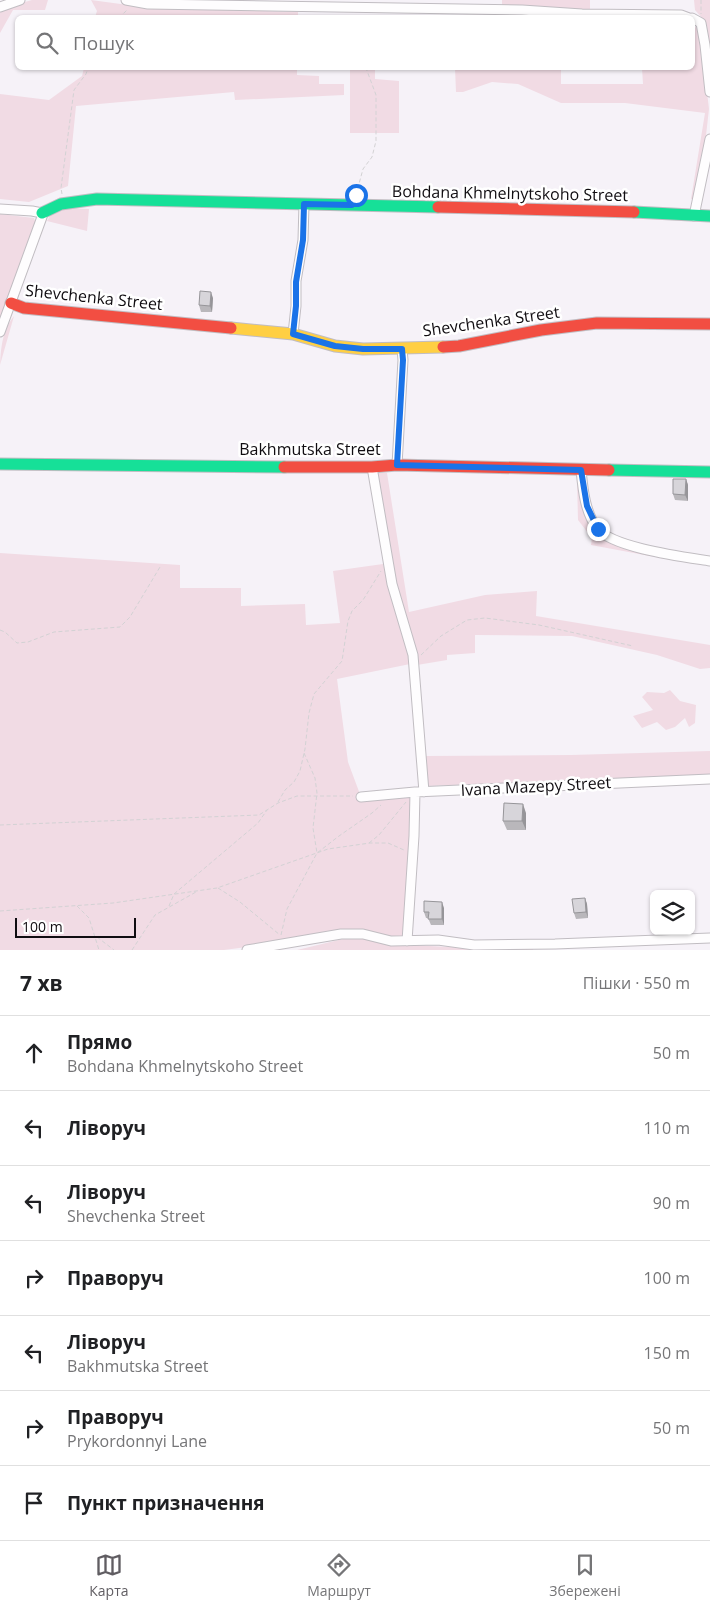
<!DOCTYPE html>
<html lang="uk">
<head>
<meta charset="utf-8">
<style>
	:root { --surface:#fff; --page:#f2f2f2; --text:#202124; --muted:#757577; --line:#e0e0e0; --accent:#605d62 }
	body { margin:0; font-family:"Open Sans",sans-serif; background:var(--page); color:var(--text) }
	.controls { position:absolute; right:15px; bottom:15px; display:grid; overflow:hidden; border-radius:8px; box-shadow:0 1px 4px #0004 }
	.controls button { width:45px; height:45px; display:grid; place-items:center; padding:0; border:0; border-bottom:1px solid var(--line); background:var(--surface); color:var(--text); font:25px sans-serif }
	.scale { position:absolute; left:15px; bottom:12px; width:121px; box-sizing:border-box; padding-left:5px; border:2px solid #100d11; border-top:0; font-size:14px; line-height:18px; white-space:nowrap; color:#100d11; -webkit-text-stroke:4px #fff; paint-order:stroke }
	.stop { position:absolute; width:15px; height:15px; margin:-11px; border:4px solid #1a73e8; border-radius:50%; background:#fff }
	.stop.end { background:#1a73e8; border-color:#fff; box-shadow:0 1px 5px #0008 }
	.list { margin:0; padding:0; list-style:none }
	h2 { display:flex; justify-content:space-between; align-items:center; height:65px; margin:0; padding:0 20px; font-size:21px }
	h2 small { font-size:16px; font-weight:400; color:var(--muted) }
	.list li { display:grid; grid-template-columns:32px 1fr auto; gap:15px; align-items:center; box-sizing:border-box; height:75px; padding:0 20px; border-top:1px solid var(--line) }
	.list b { display:block; font-size:19px; white-space:nowrap }
	.list p { margin:0; font-size:16px; white-space:nowrap; color:var(--muted) }
	.list em { font-size:16px; font-style:normal; color:var(--muted) }
	.icon { flex:none; width:28px; height:28px; fill:none; stroke:currentColor; stroke-width:2; stroke-linecap:round; stroke-linejoin:round }
	.map { position:relative; flex:none; width:710px; height:950px; overflow:hidden }
	.search { position:absolute; background:var(--surface); box-shadow:0 1px 4px #0004; left:15px; right:15px; top:15px; height:55px; display:flex; align-items:center; gap:12px; box-sizing:border-box; padding:0 18px; border-radius:8px; color:var(--muted); font-size:19px }
	.sheet { height:590px; background:var(--surface) }
	nav { display:flex; justify-content:space-around; align-items:center; box-sizing:border-box; height:70px; border-top:1px solid var(--line); background:var(--surface); font-size:14px; color:var(--muted) }
	nav a { display:grid; justify-items:center; gap:2px }
	nav .on { color:var(--accent) }
	.map>svg:first-child { display:block }
</style>
</head>
<body>
<div class="map">
<svg width="710" height="950" viewBox="0 0 710 950">
	<rect width="100%" height="100%" fill="#f6f2f8"/>
	<path fill="#f1dbe4" d="M32,0H48L45,10H13L0,33V9Z
		M91,0L150,8L298,12V17H95L97,11Z
		M502,0H590V10L502,5Z
		M694,0H710V70L703,19L695,10Z
		M693,24L700,33L709,109L704,153L694,199H691L705,113L625,103H561L518,84L492,82L463,92H456L455,68H561V84H643L642,68H692Z
		M84,68H297V75L319,76V84H344V95L235,100L234,92L76,106L68,186L29,202L0,199V94L49,100L82,76Z
		M350,68H375V79L399,81V133H350Z
		M66,208L89,209L87,231L47,221L51,214Z
		M0,214L34,218L36,224L0,319Z
		M14,316L0,365V379C0,357 0,333 14,316Z
		M376,473H387L409,612L485,595L537,591L536,616L710,645V668L700,669L657,655L572,636L475,635V653L447,655V660L417,665L399,599Z
		M577,480C580,492 583,515 590,525C607,550 654,555 682,562L591,545L592,538L578,520Z
		M0,553L180,565V588H241V606L305,604L306,625L340,623L333,571L383,564C392,597 405,630 410,664L337,679L348,762L361,797L412,794L404,939L363,932L224,950H0Z
		M670,690L680,701L696,705L695,723L689,727L685,718L675,727L666,730L657,722L642,728L633,716L653,710L642,697L647,692L664,693Z
		M710,751V775L428,786L426,756L571,755Z
		M347,938L372,939L393,944L467,948H533V950H297Z"/>
	<g fill="none" stroke-linecap="round" stroke-linejoin="round">
		<defs>
			<path id="street" d="M126,0L148,4L522,10L582,14L681,15L689,18
				M0,7L20,0
				M692,18L701,23L705,45L710,92
				M0,209L32,211L42,213V217L0,332
				M694,216L710,139
				M293,334L296,306V281L303,240L304,204
				M397,465L403,360L402,349
				M372,467L392,584L413,655L424,792
				M581,470C583,490 585,512 597,528C612,548 685,557 710,561
				M361,797L415,792L710,779
				M407,941L414,836L415,792
				M247,950L341,934H363L391,941L438,940L474,945L555,944L710,938"/>
			<path id="fast" d="M634,212L710,216
				M42,213L61,204L97,199L438,207
				M0,464L284,467
				M609,470L710,472"/>
			<path id="slow" d="M231,328L293,334L335,346L363,349L443,347"/>
			<path id="jam" d="M438,207L634,212
				M11,303L24,308L231,328
				M443,347L459,346L541,330L597,323L710,324
				M284,467H372L397,465L609,470"/>
		</defs>
		<use href="#street" stroke="#c1bdc2" stroke-width="11"/>
		<use href="#fast" stroke="#c1bdc2" stroke-width="13"/>
		<use href="#slow" stroke="#c1bdc2" stroke-width="13"/>
		<use href="#jam" stroke="#c1bdc2" stroke-width="13"/>
		<path stroke="#d3d2d4" stroke-width="1" stroke-dasharray="4 2.5" stroke-linecap="butt" d="M701,0V14
			M119,18L128,9
			M62,194L61,188L74,90L86,74L88,68
			M356,195L363,169L372,157L376,141V95L366,68
			M0,630L5,632L17,643L28,642L54,632L120,627L130,617L160,567
			M421,655L441,636L467,620L485,618L539,625L633,646
			M304,753L315,778L317,793L313,828L317,853
			M278,802L285,790L294,782L300,771L305,749L309,713L314,694L342,661L348,621L352,611L363,600L381,571
			M0,825L259,815L278,803L297,796H353
			M369,843L379,835L406,802
			M218,888L240,902L280,935
			M77,906L89,918L99,950
			M169,906L174,894L258,823L267,810
			M0,911L113,903L217,888L328,849L370,843H388L404,850
			M281,935L287,909L317,853L339,836L372,813L381,805
			M97,937L114,950
			M132,950L155,915L196,892"/>
		<use href="#street" stroke="#fefdfe" stroke-width="9"/>
		<use href="#fast" stroke="#16e098" stroke-width="11"/>
		<use href="#slow" stroke="#ffcf43" stroke-width="11"/>
		<use href="#jam" stroke="#f24e42" stroke-width="11"/>
	</g>
	<path fill="#b9b7bb" d="M213,298L212,312H201L199,305Z
		M686,479L688,485V501L675,500L673,494Z
		M526,813V830H507L503,821Z
		M585,898L587,904L588,918L576,919L574,913Z
		M444,908V925H431L428,918H426L424,912Z"/>
	<path fill="#969599" d="M211,292L213,298L212,312L210,306Z
		M686,479L688,485V501L685,495Z
		M523,804L526,813V830L522,821Z
		M585,898L587,904L588,918L586,912Z
		M442,902L444,908V925L442,919Z"/>
	<path fill="#d7d5da" stroke="#969599" d="M200,291L211,292L210,306L199,305Z
		M673,479H686L685,495L673,494Z
		M504,803L523,804L522,821H503Z
		M585,898L586,912L574,913L572,899Z
		M424,901L442,902V919H428L429,912H424Z"/>
	<g fill="none" stroke-linecap="round" stroke-linejoin="round">
		<path stroke="#1a73e8" stroke-width="6" d="M356,195L352,205L304,204L303,240L296,282V306L293,334L335,346L363,349H402L403,360L397,465L581,470L587,506L598,529"/>
	</g>
	<g text-anchor="middle" stroke-width="5" stroke-linejoin="round" paint-order="stroke">
		<g font-size="16" fill="#100d11" stroke="#fff">
			<text transform="translate(510 193) rotate(1)" y="6">Bohdana Khmelnytskoho Street</text>
			<text transform="translate(94 297) rotate(6)" y="6">Shevchenka Street</text>
			<text transform="translate(491 321) rotate(-8)" y="6">Shevchenka Street</text>
			<text x="310" y="455">Bakhmutska Street</text>
			<text transform="translate(536 786) rotate(-3)" y="6">Ivana Mazepy Street</text>
		</g>
	</g>
</svg>
<div class="controls">
<button><svg class="icon" aria-label="layers" viewBox="0 0 24 24"><path d="M12 4l9 5-9 5-9-5zM3 14l9 5 9-5"/></svg></button>
</div>
<div class="scale">100 m</div>
<div class="stop" style="left:356px;top:195px"></div>
<div class="stop end" style="left:598px;top:529px"></div>
<div class="search"><svg class="icon" aria-label="search" viewBox="0 0 24 24"><circle cx="10" cy="10" r="6"/><path d="M15 15l6 6"/></svg>Пошук</div>
</div>
<section class="sheet">
<h2>7 хв<small>Пішки · 550 m</small></h2>
<ul class="list">
<li><svg class="icon" aria-label="ahead" viewBox="0 0 24 24"><path d="M12 20V5M6 11l6-6 6 6"/></svg><div><b>Прямо</b><p>Bohdana Khmelnytskoho Street</p></div><em>50 m</em></li>
<li><svg class="icon" aria-label="left" viewBox="0 0 24 24"><path d="M17 20v-9H6M10 6l-5 5 5 5"/></svg><div><b>Ліворуч</b></div><em>110 m</em></li>
<li><svg class="icon" aria-label="left" viewBox="0 0 24 24"><path d="M17 20v-9H6M10 6l-5 5 5 5"/></svg><div><b>Ліворуч</b><p>Shevchenka Street</p></div><em>90 m</em></li>
<li><svg class="icon" aria-label="right" viewBox="0 0 24 24"><path d="M7 20v-9h11M14 6l5 5-5 5"/></svg><div><b>Праворуч</b></div><em>100 m</em></li>
<li><svg class="icon" aria-label="left" viewBox="0 0 24 24"><path d="M17 20v-9H6M10 6l-5 5 5 5"/></svg><div><b>Ліворуч</b><p>Bakhmutska Street</p></div><em>150 m</em></li>
<li><svg class="icon" aria-label="right" viewBox="0 0 24 24"><path d="M7 20v-9h11M14 6l5 5-5 5"/></svg><div><b>Праворуч</b><p>Prykordonnyi Lane</p></div><em>50 m</em></li>
<li><svg class="icon" aria-label="arrive" viewBox="0 0 24 24"><path d="M6 21V4h12l-3 4 3 4H6"/></svg><div><b>Пункт призначення</b></div></li>
</ul>
</section>
<nav>
<a class="on"><svg class="icon" aria-label="map" viewBox="0 0 24 24"><path d="M3 6l6-2 6 2 6-2v14l-6 2-6-2-6 2zM9 4v14M15 6v14"/></svg>Карта</a>
<a><svg class="icon" aria-label="directions" viewBox="0 0 24 24"><path d="M12 3l9 9-9 9-9-9zM9 14v-3h6M13 9l2 2-2 2"/></svg>Маршрут</a>
<a><svg class="icon" aria-label="saved" viewBox="0 0 24 24"><path d="M7 4h10v16l-5-4-5 4z"/></svg>Збережені</a>
</nav>
</body>
</html>
